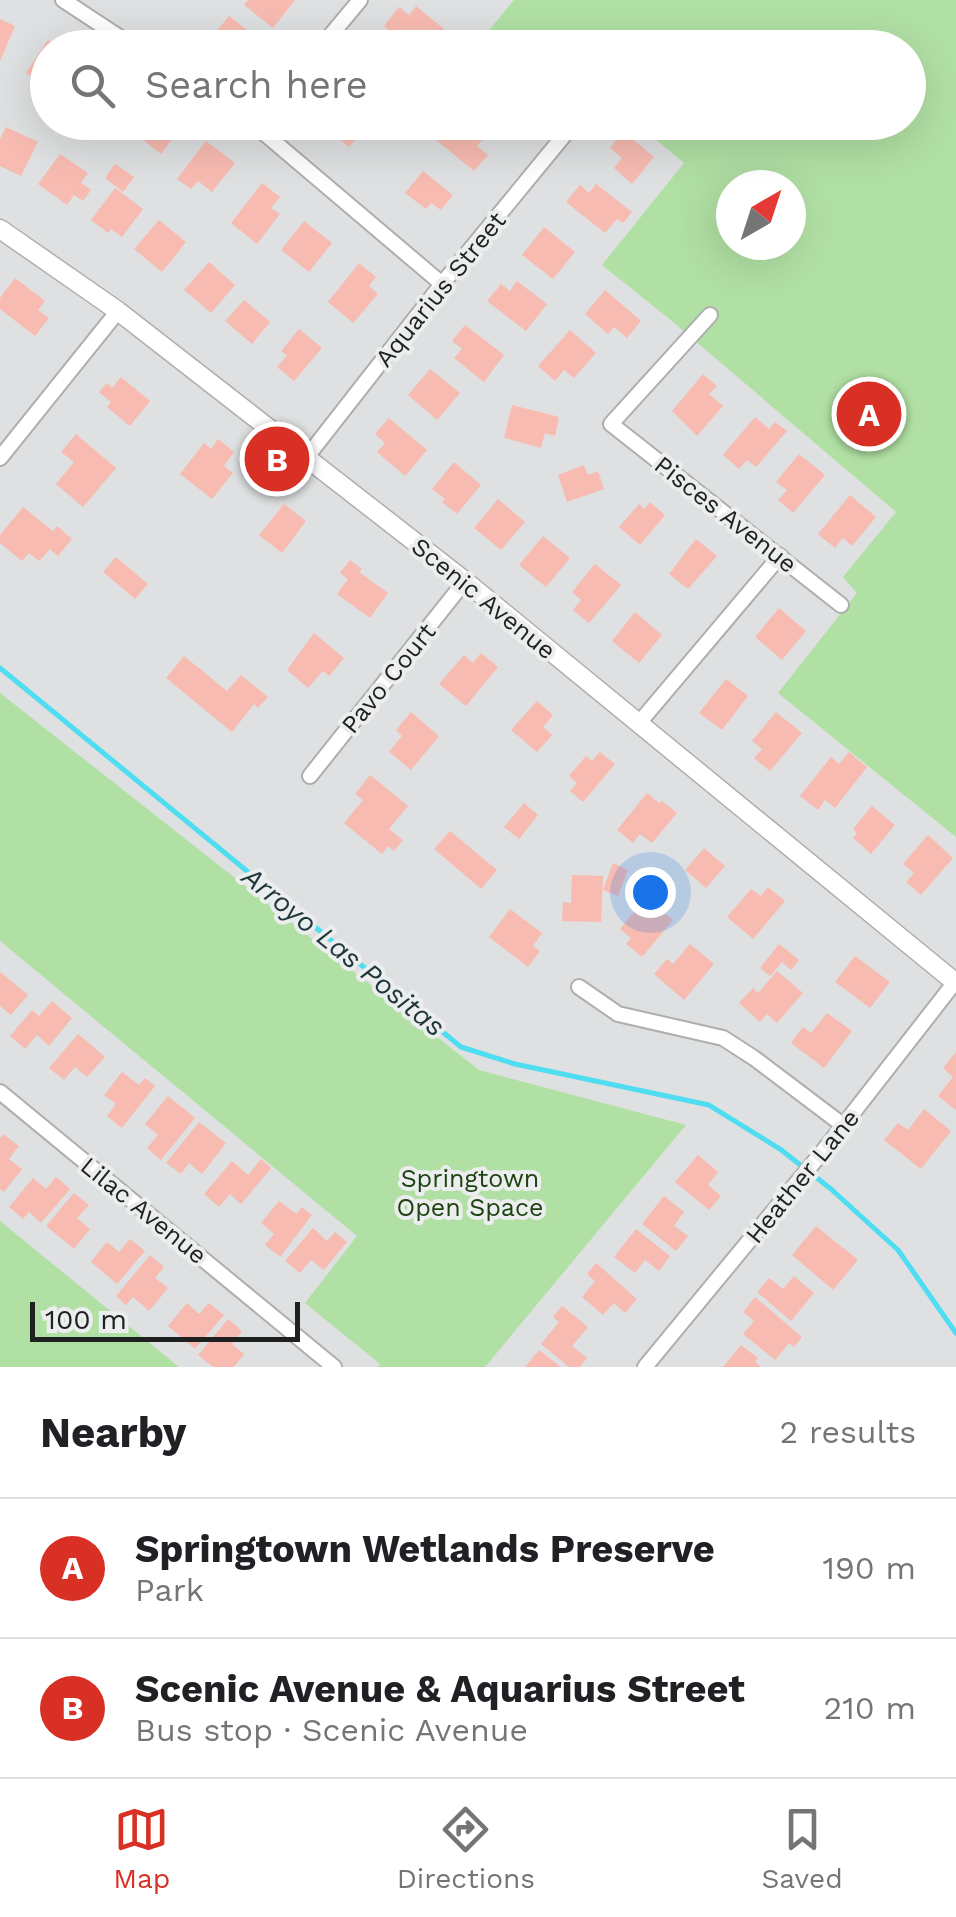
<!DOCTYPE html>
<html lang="en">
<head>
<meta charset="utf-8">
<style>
	:root { --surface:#fff; --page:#f6f6f6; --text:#202124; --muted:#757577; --line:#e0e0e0; --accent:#d93025 }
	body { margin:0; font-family:"Work Sans",sans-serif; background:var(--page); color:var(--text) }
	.compass { position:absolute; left:716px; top:170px; width:90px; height:90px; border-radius:50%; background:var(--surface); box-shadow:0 10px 40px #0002; rotate:39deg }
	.scale { position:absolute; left:30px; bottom:25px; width:270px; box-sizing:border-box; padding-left:10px; border:5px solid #1f2020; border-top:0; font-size:28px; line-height:35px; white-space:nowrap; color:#1f2020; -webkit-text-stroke:8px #ebedee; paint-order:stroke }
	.you { position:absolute; left:650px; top:892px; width:35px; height:35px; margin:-25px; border:8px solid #fff; border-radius:50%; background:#1a73e8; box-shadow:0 0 0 15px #1a73e833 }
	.badge { display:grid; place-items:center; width:65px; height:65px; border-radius:50%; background:var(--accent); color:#fff; font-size:32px; font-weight:700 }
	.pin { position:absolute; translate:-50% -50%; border:5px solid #fff; box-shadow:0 2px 10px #0006 }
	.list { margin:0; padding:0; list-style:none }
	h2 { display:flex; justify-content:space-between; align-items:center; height:130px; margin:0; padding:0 40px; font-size:42px }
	h2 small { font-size:32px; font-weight:400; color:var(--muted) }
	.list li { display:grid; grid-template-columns:65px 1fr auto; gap:30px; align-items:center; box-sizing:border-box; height:140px; padding:0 40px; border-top:2px solid var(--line) }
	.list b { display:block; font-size:38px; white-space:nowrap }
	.list p { margin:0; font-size:32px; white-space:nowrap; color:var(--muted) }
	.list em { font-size:32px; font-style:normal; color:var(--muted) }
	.icon { flex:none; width:55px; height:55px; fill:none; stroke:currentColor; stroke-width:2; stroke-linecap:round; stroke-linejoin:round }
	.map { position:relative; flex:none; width:956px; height:1367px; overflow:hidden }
	.search { position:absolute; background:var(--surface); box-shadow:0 10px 40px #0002; left:30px; right:30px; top:30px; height:110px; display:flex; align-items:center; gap:25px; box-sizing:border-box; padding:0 35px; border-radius:55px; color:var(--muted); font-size:38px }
	.sheet { height:410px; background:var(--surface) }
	nav { display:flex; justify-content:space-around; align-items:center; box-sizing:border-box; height:140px; border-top:2px solid var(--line); background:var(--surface); font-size:28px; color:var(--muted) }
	nav a { display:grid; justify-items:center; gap:5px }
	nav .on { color:var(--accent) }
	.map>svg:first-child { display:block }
</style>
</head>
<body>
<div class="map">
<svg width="956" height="1367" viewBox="0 0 956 1367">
	<rect width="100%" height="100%" fill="#dee0e1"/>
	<path fill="#b1e0a4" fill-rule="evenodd" d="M514,0H956V837L778,693L857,593L843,577L896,512L667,317L602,265L684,163L636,123L908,122V48H481L477,45ZM731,185H791V245H731Z
		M0,693L479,1070L686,1125L485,1367H378L380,1364L305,1303L357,1236L0,941Z
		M0,1221L179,1367H0Z"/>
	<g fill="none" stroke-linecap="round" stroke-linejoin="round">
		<path stroke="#4eddf1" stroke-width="5" d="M0,668L461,1047L515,1064L709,1105L780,1149L831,1189L898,1250L956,1333"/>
	</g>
	<path fill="#f8bbb1" d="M248,0H295L273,28L244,5Z
		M416,6L444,29L430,48H414L410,44L408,48H392L390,45L396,37L384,26L399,7L409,15Z
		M229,16L260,40L254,48H222L211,38Z
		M0,19L15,26L0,61Z
		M48,40L59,48H48V87L26,73Z
		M148,122H171L169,125L178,131L161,154L138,136Z
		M328,122H370L349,147L328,129L331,125Z
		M449,122H467L485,137L477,146L488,155L474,171L435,139Z
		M6,127L38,142L21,176L0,166V139Z
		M623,131L654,157L632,184L614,168L622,158L610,148Z
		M206,141L235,163L212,192L198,181L191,189L177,179Z
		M60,154L88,173L81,183L91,190L83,201L74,195L67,205L38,184Z
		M115,164L134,177L123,192L105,178Z
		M423,171L453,195L441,210L431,203L426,209L405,193Z
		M262,183L280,197L271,208L280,214L257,244L231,223Z
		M596,184L632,212L623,223L617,219L605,233L566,202L580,185L589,193Z
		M115,188L143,209L122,237L111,229L108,233L91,220Z
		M159,220L186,242L162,272L134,249Z
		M304,221L332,243L309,272L281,250Z
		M544,227L575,252L553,279L522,255Z
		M209,262L235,285L211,313L184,290Z
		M359,263L376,277L369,286L378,294L353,323L328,302Z
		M15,278L45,301L38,310L49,318L35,336L0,309V298Z
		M517,281L547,304L526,331L487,301L501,284L510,291Z
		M605,290L641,321L627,338L614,327L608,334L585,314Z
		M244,300L270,322L252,344L225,321Z
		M465,325L504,355L484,382L454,358L462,349L452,341Z
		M299,329L322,348L294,381L277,367L287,355L281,351Z
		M570,330L596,353L574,378L564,370L555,381L538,366Z
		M430,369L460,393L437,420L408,395Z
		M703,374L717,386L709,394L723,406L697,436L672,411Z
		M121,377L150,401L130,426L107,407L111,402L99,392L107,383L112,388Z
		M512,405L559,417L555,436L545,433L541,448L504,438Z
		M755,417L769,429L775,422L787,431L756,467L747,460L739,469L723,455Z
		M389,418L427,450L405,476L377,452L385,443L375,434Z
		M76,434L116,468L83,507L56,484L74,462L61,452Z
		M218,439L234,452L224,466L233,473L212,499L180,474L204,443L211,449Z
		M799,454L825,475L793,513L778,500L787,490L776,482Z
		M454,462L481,485L457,514L442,502L445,499L432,489Z
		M584,465L588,475L598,471L604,489L567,502L558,475Z
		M850,495L876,517L852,546L843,538L835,548L818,534Z
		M498,499L525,522L501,550L474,528Z
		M650,502L665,515L640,545L619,527L639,504L644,509Z
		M284,504L306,521L282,553L259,535Z
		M23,507L53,531L57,526L72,539L58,556L50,549L39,561L29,553L22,561L0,543V535Z
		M543,536L570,558L546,587L519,565Z
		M696,539L717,556L688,589L669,574Z
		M116,557L148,584L135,599L103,572Z
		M350,560L362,569L359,572L388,593L370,618L337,594L348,579L340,573Z
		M595,564L621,585L589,623L573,610L581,600L572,592Z
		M779,608L806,631L782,660L755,637Z
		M635,612L662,635L639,663L612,641Z
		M314,633L344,658L329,676L323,671L308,688L287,670Z
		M481,653L498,667L466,706L439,684L464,655L473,663Z
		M184,656L227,691L241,675L268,697L258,708L254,704L232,732L166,678Z
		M726,679L748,696L722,730L699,713Z
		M537,701L553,715L543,727L552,735L537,752L511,730Z
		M411,712L439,736L411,770L389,752L402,736L396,730Z
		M776,712L802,733L770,771L754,758L762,749L752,741Z
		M600,752L615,764L583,802L570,791L577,783L569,776L586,756L592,761Z
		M849,752L867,767L835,808L825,800L818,810L800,796L831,757L839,764Z
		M370,775L408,806L389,829L403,840L394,851L388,846L382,854L344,823L363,800L355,794Z
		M647,793L659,803L662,801L677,813L652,843L640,834L633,843L617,830Z
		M524,803L538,815L519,839L504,827Z
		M872,806L895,825L871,854L853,838L857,833L853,829Z
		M450,831L497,870L481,889L434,849Z
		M928,835L953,858L921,895L906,882L914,873L903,864Z
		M704,848L725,866L706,888L685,870Z
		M613,863L628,870L618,896L603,890Z
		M572,875L603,876L601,922L562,921L563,902L571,903Z
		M768,887L785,901L753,939L727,917L751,889L761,896Z
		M646,898L673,920L642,957L626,944L631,938L620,929Z
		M510,909L542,933L533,946L540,951L528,967L489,937Z
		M690,944L714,964L684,1000L654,974L667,959L673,964Z
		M779,944L799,960L791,970L782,962L770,976L760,968Z
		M855,956L890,982L870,1008L835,982Z
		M777,971L803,993L777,1023L767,1014L760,1022L739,1003L753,988L758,993Z
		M0,972L28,995L11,1015L0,1006Z
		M52,1001L72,1018L49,1046L37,1035L25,1049L10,1036L32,1010L39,1016Z
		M827,1013L852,1031L824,1068L791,1043L803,1027L811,1033Z
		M78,1034L105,1057L87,1077L75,1067L64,1080L49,1068Z
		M956,1052V1110L938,1096L953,1077L943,1068Z
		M122,1072L139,1085L145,1078L155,1086L122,1128L107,1116L116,1104L104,1095Z
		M168,1096L195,1118L161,1160L147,1148L158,1135L145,1124Z
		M924,1109L951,1131L921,1169L884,1140L898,1123L908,1130Z
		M199,1122L226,1143L202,1174L189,1163L181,1174L166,1163Z
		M3,1134L19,1146L9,1159L22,1169L4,1192L0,1189V1139Z
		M698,1155L718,1172L708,1185L721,1196L709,1210L675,1182Z
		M261,1159L271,1168L241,1204L230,1194L219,1207L204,1194L232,1161L248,1175Z
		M56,1177L70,1189L41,1223L29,1212L23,1219L9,1207L33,1178L46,1189Z
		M74,1193L89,1205L77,1218L90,1229L74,1249L46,1226Z
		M664,1196L684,1212L674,1226L688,1236L676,1251L642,1224Z
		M279,1201L296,1214L302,1207L312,1215L280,1257L265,1245L274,1234L261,1223Z
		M816,1226L858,1260L833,1290L792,1255Z
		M313,1228L327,1241L335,1232L347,1242L324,1270L311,1260L300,1273L285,1261Z
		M636,1229L670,1256L659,1271L645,1260L635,1273L614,1257Z
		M130,1239L145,1251L117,1284L91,1262L107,1242L119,1252Z
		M150,1255L164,1267L155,1278L168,1288L149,1311L133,1297L126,1305L116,1296Z
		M596,1263L637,1299L625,1313L614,1303L603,1315L582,1297L595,1281L587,1274Z
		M794,1276L814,1293L791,1321L757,1292L769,1278L783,1289Z
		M755,1297L802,1337L794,1347L789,1343L775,1360L743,1334L754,1321L743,1312Z
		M187,1303L199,1314L209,1303L224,1315L195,1349L168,1326Z
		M562,1306L588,1327L572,1346L587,1358L580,1367H569L541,1344L559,1322L553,1317Z
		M228,1319L242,1331L232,1344L244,1354L234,1367H213L198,1355Z
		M741,1345L758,1358L755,1362L761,1367H723Z
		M539,1350L561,1367H525Z"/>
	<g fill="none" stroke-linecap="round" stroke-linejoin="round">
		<defs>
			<path id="minor" d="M63,0L136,48
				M320,48L360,0
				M251,122L442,284
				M710,315L611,424L841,605
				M0,458L118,311
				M306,458L442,284L575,122
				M639,723L780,556
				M310,776L465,581
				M579,987L618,1014L723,1038L754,1058L844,1126
				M0,1092L334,1367
				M645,1367L828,1145L955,982"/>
			<path id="tertiary" d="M0,229L118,311L465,581L956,983"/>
		</defs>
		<use href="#minor" stroke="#adaeaf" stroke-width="18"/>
		<use href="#tertiary" stroke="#adaeaf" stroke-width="21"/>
		<use href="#minor" stroke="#fff" stroke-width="14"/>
		<use href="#tertiary" stroke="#fff" stroke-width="18"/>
	</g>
	<g text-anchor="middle" stroke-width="8" stroke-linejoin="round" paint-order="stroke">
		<g font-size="25" fill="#1f2020" stroke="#ebedee">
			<text transform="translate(440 289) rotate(-51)" y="9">Aquarius Street</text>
			<text transform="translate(726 514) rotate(38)" y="9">Pisces Avenue</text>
			<text transform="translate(484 598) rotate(39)" y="9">Scenic Avenue</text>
			<text transform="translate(388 678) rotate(-51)" y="9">Pavo Court</text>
			<text transform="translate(802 1176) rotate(-51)" y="9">Heather Lane</text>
			<text transform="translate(144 1210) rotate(39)" y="9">Lilac Avenue</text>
		</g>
		<g font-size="25" fill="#1d4410" stroke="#ebedee">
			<text x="470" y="1187">Springtown<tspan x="470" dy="29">Open Space</tspan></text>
		</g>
		<g font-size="28" font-style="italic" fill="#1f373a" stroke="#ebedee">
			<text transform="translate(344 951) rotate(39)" y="10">Arroyo Las Positas</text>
		</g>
	</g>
</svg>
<svg class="compass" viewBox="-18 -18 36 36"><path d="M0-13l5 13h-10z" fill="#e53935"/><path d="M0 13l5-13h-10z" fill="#757577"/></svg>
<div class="scale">100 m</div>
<div class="you"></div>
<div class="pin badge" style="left:869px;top:414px">A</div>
<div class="pin badge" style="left:277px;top:459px">B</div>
<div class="search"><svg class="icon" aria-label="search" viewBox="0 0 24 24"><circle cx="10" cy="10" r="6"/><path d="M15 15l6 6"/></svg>Search here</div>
</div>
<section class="sheet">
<h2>Nearby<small>2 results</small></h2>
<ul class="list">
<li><span class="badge">A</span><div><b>Springtown Wetlands Preserve</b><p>Park</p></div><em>190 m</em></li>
<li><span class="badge">B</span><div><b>Scenic Avenue &amp; Aquarius Street</b><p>Bus stop · Scenic Avenue</p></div><em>210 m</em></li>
</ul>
</section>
<nav>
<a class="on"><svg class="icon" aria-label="map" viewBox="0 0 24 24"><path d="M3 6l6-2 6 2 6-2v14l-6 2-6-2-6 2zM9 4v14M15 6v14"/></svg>Map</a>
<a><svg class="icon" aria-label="directions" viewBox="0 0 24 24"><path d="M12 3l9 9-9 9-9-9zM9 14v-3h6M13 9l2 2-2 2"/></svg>Directions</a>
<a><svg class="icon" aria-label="saved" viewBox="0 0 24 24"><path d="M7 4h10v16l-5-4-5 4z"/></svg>Saved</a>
</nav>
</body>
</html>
